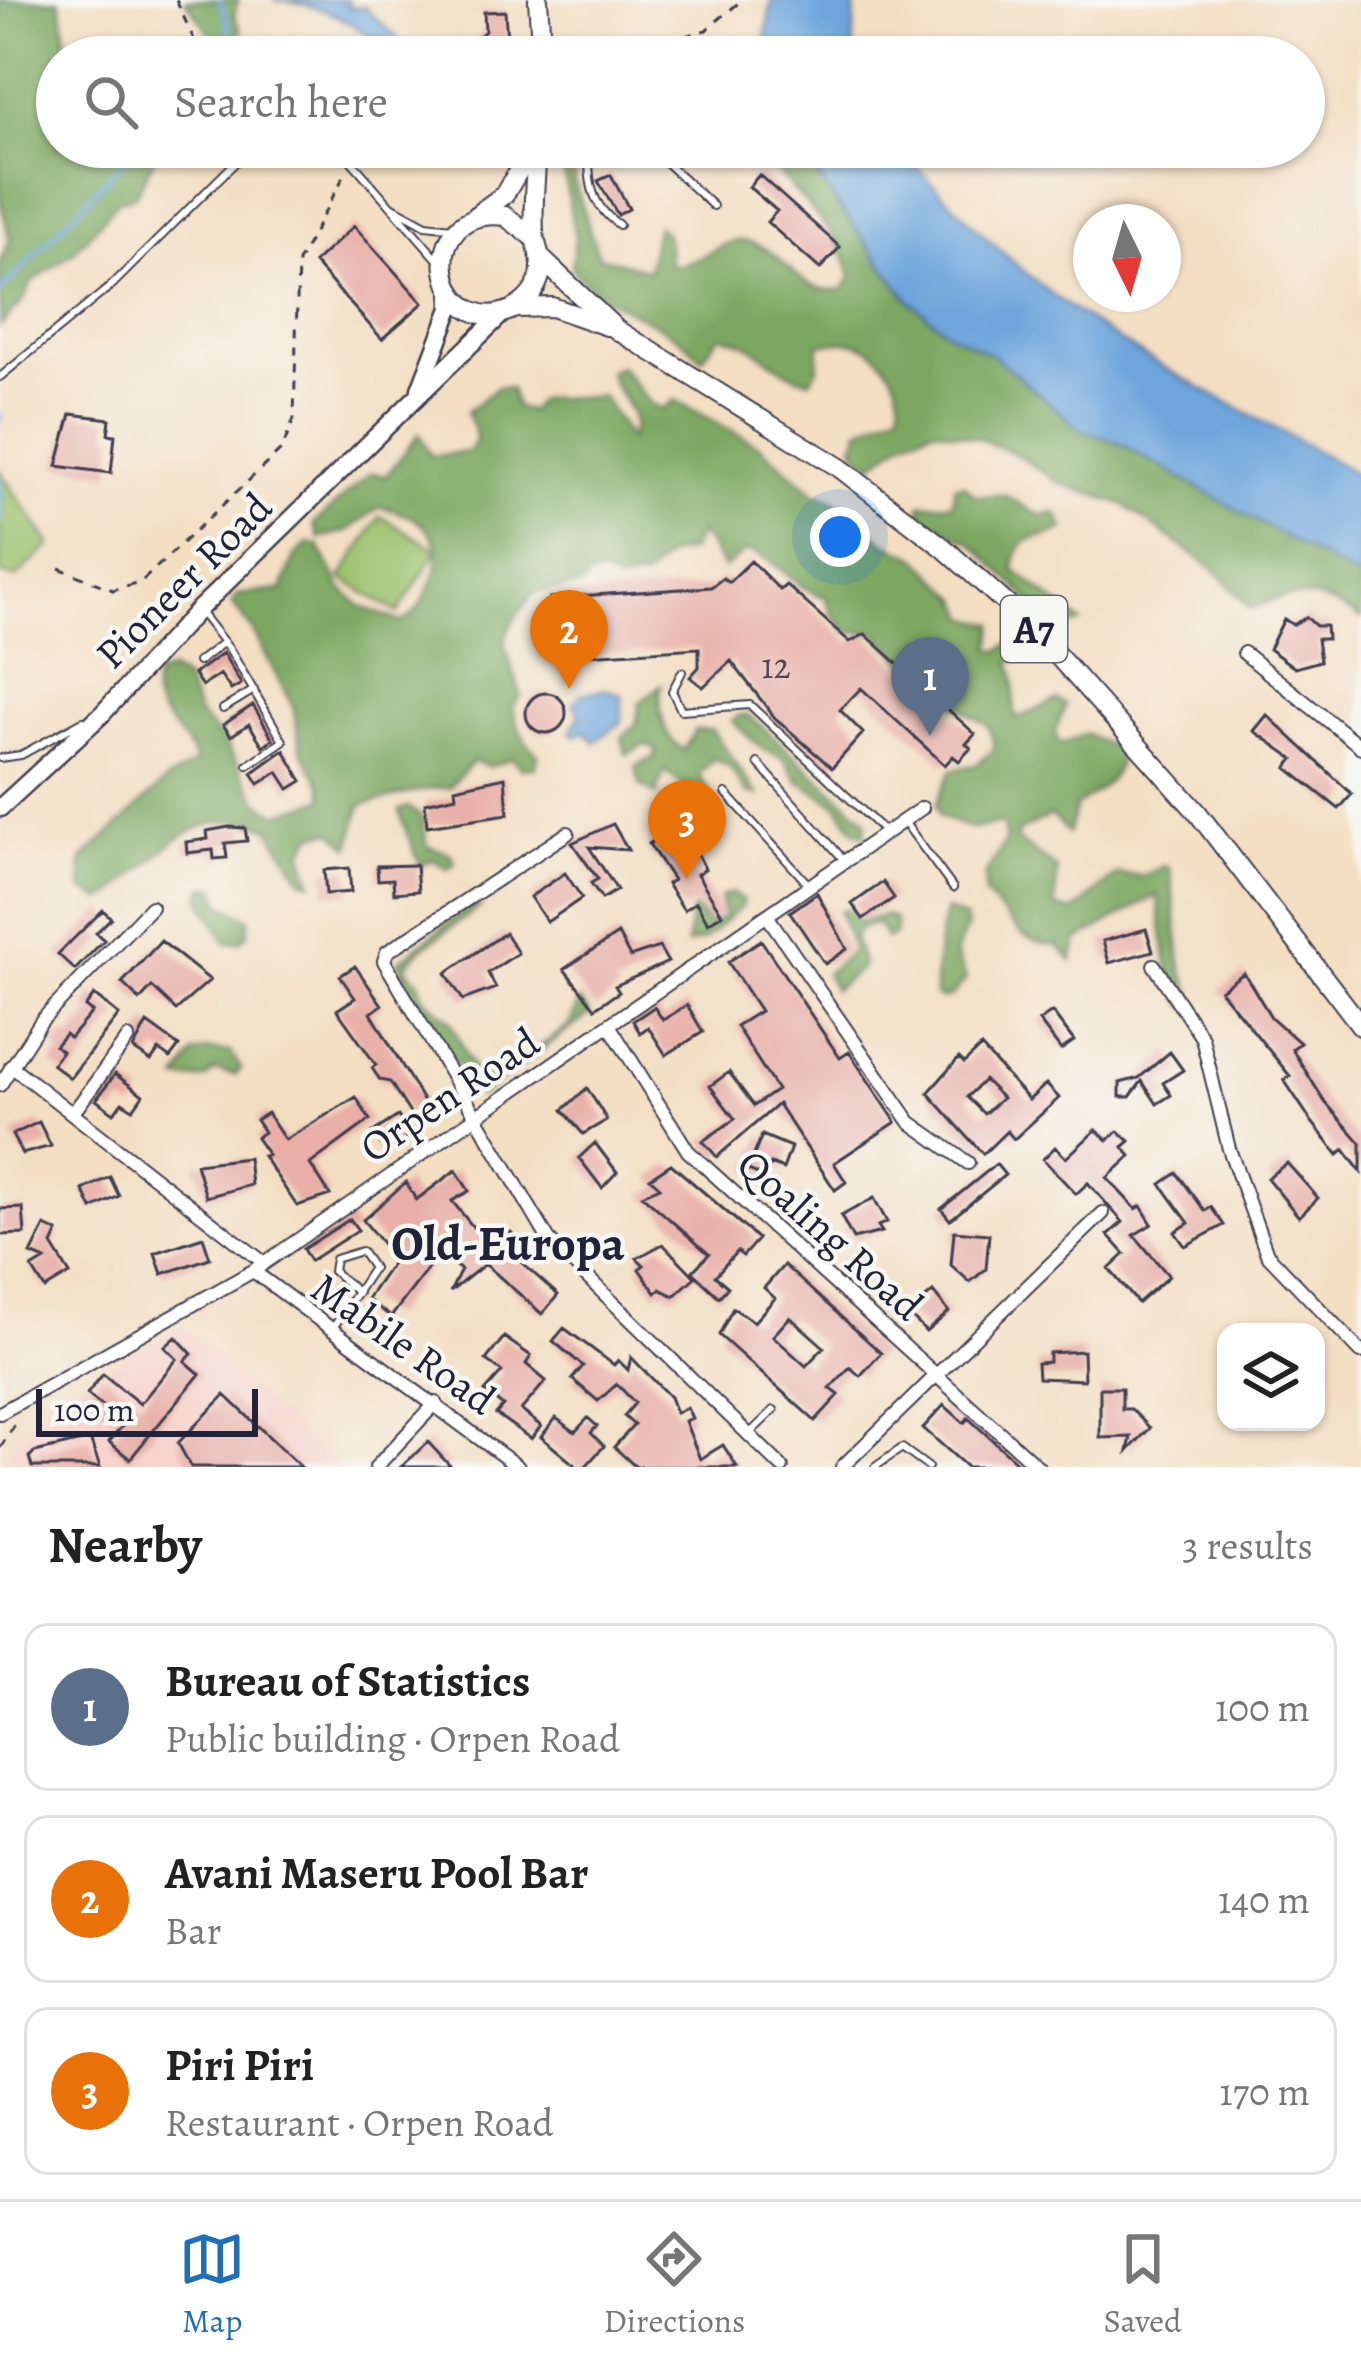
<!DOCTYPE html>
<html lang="en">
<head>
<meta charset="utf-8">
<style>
	:root { --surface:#fff; --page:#f6f6f6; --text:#222; --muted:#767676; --line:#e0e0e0; --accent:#1f6fb2 }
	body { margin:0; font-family:Alegreya,serif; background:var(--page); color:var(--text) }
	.controls { position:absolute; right:36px; bottom:36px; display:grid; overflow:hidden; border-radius:24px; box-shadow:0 3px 9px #0004 }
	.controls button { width:108px; height:108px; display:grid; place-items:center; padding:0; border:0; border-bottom:3px solid var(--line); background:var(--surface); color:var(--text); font:60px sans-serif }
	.compass { position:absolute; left:1073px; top:204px; width:108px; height:108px; border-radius:50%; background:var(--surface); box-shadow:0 3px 9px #0004; rotate:175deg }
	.scale { position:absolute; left:36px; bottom:30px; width:222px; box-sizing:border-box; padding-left:12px; border:6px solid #22223b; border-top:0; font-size:33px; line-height:42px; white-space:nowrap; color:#22223b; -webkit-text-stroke:9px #f6f6f2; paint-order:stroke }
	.you { position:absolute; left:840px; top:537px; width:42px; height:42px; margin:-30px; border:9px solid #fff; border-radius:50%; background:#1a73e8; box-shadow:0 0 0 18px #1a73e833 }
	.badge { display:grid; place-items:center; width:78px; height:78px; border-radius:50%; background:var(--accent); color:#fff; font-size:39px; font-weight:700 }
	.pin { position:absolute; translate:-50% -99px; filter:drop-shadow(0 3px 6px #0008) }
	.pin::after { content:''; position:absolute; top:63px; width:42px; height:36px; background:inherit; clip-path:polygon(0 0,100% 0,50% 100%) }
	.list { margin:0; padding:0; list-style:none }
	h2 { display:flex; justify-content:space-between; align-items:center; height:156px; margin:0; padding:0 48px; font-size:51px }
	h2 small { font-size:39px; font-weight:400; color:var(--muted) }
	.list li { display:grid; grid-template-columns:78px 1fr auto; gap:36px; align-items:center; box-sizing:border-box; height:168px; margin:0 24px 24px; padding:0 24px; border:3px solid var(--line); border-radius:24px }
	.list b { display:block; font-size:45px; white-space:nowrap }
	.list p { margin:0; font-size:39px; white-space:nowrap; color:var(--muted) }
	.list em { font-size:39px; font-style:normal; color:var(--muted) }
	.icon { flex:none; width:66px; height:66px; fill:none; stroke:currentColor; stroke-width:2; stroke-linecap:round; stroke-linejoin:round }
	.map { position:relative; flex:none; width:1361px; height:1467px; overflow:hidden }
	.search { position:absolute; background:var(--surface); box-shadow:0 3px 9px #0004; left:36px; right:36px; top:36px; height:132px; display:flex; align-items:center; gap:30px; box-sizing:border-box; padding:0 42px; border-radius:66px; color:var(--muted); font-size:45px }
	.sheet { height:732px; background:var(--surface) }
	nav { display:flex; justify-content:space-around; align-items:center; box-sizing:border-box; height:168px; border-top:3px solid var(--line); background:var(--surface); font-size:33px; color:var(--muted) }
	nav a { display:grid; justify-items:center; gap:6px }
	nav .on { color:var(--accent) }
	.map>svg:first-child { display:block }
</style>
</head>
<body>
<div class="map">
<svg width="1361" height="1467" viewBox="0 0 1361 1467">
	<rect width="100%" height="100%" fill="#f6f6f2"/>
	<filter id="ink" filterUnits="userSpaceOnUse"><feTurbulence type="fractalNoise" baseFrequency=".00833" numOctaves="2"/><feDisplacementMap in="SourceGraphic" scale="24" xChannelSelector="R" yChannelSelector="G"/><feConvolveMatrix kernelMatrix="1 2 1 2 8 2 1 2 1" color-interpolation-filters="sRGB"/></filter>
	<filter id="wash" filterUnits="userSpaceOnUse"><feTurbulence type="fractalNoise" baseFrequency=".004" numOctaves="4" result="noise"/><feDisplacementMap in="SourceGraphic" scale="48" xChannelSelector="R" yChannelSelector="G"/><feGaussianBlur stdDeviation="2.7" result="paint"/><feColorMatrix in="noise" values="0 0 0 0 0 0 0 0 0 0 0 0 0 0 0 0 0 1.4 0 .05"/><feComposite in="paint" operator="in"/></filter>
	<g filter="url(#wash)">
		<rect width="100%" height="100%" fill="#f3dec2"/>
		<path fill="#f7d0c9" d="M182,1325L337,1467H0L5,1451L40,1418L46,1402Z"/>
		<path fill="#9bc16c" stroke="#5e7254" stroke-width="3" d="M0,471L51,545L16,578L0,574Z
			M380,516L437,550L398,613L341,578Z"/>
		<path fill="#7ca760" stroke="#4f644e" stroke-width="3" d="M0,0H59C67,19 62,40 72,57H57V147H160L135,196L118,201L74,252L32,282L23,301L0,326V261L10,240L0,199Z
			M185,0H238L234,15L241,32L226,43L209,32Z
			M761,147H795L910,301L948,332L994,356L1080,429L1119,443L1361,580V619C1322,594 1293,588 1251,609L1216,571L1124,505L1059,483L1018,455L978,438L934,428L906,439L873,464L862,460L854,446L860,429L900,410C905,382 879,345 850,342C840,341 829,344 819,344L818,368L810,380C772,373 758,339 719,336L702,359C669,318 602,310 571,267L575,239L562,160L575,157L574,181L598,256L648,270L657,225L666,234L671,266C705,265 721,235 748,242C789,252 796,297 844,289L851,277C840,223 787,195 761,147Z
			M620,366L651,404L663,409L675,400L760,446L815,493L843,505L885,543L916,557L960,599L969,618L995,624L991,649L999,651L1013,641L1023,644L1028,653L1010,662C1019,683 1011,699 1016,719L1057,700L1065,705L1055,733L1060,745L1085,734L1121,751C1120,779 1096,792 1076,806L1068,833L1051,816L1018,832L1016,839L1057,869L1055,907L1073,912L1117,874L1143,876L1164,866L1170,869L1182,970L1200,1010L1184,1006L1168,966L1157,895L1078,940L1072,961L1057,945C1019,946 1009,918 985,895V876L1006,839L1002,823L973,829L941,817L936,805L952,769L976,765L995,749L989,726L934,691L875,632H849L833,616L826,597C797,593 776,555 746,551L724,568L700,532L690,551L669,555L644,578L618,582L603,574L590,576L581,586L534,592C492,649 504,634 521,696L513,707C515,723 525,745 538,754L536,767L521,768L513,758L489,767L473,761L449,788C421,786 390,800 361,805L350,847L332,831L312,835L303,853L312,882L302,879L268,827C224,812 188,825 156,857C142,871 125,879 113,895L101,900L82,889V860L167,780L196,763C185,727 143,717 156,676L170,671L184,679L199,715L223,740L259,802L278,814L324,799L322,785L301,750L293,707L252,629L232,604L237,595L282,590L295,556L308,543L319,546L341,588L362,607L401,622C415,617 419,607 426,594C453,547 432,517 379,507L348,531L319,538L314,524L371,473L386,476L419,434L431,456L468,452L477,439L467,412L497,387L510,388L516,407L529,411L540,399L602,396L630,439C643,408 613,396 609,371Z
			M964,484L976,496L1005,495L1038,515L1057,513L1064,529C1035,545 1019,528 1014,570L1081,622L1059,630L972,543L923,518L920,504L953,503L954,486Z
			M661,685C658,709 661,737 684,750L695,730H712L758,795L746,793L730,767L714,758L699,774L713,799L707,809L685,804L682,784L664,771L657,795L640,785L636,766L655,757L656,750L645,745L626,754L622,737L636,725L640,702Z
			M740,715L750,716L866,820L865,835L855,831L836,804L799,781L783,758L760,747L732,721Z
			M408,807L421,816L428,846L451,854L455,863L447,869L432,859L421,866C416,854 401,823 400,810Z
			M215,887L221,903L249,919L248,934L240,942H226L200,897L204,888Z
			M732,893L743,901L741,907L704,940L687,944L691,913L694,909L710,925L724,917L720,897Z
			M469,906L480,907L421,949L405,967L419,982L424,998L450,1020L476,1076L491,1079L568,1027L580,1001L590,1014L480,1096L433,1031L397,963Z
			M846,909L860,922L886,915L895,919L896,933L887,939L877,923L859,929L854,937L863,966L834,990L826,973L853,951L839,911Z
			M946,910L965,919L967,928L955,953L966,979L952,996L941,999L935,996C935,965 938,936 946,910Z
			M209,1050L231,1052L241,1069L235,1075L215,1070L205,1079L178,1080L194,1054Z"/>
		<path fill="#6da5dc" stroke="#48648c" stroke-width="3" d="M274,0H348L349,7H366C376,26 404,32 403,56H392C362,25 318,2 274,0Z
			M772,0H855L853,57H762Z
			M795,147H898C951,203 1004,259 1066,305C1158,372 1264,418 1361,477V580L1119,443L1080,429L994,356L948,332L910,301Z
			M605,689L622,695V722L595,742L583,731L576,736L571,732L580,715L573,703L581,694Z"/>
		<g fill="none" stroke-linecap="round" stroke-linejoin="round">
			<path stroke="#6da5dc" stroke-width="4.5" d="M220,0L235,46L231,57
				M0,292L137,147
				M0,420L1,415
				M0,479V522"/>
		</g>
		<g id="blocks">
			<path fill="#e8aea7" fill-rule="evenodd" d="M505,11L507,41L476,43L489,57H457L485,31L484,12Z
				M611,175L629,209L618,215L598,181Z
				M759,175L840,247L820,269L767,222L777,211L749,187Z
				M354,226L423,303L382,339L314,263Z
				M71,414L110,419L108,434L115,435L111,473L57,466Z
				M751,561L780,590L786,585L850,642L865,634L975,734L966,744L971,748L959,761L953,756L945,765L861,688L840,710L863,733L832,768L775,718L731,661L703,687L690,677L699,667V648L553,657L550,598L711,587L723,578L729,582Z
				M1306,617L1316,626H1326L1327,639H1317L1320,661L1295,668L1269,649L1284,619L1293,625Z
				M223,653L241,684L231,690L220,674L202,686L194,674Z
				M526 713a20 20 0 1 1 40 0a20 20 0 1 1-40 0Z
				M253,705L273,739L263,746L249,724L231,736L223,725Z
				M1267,715L1352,794L1339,809L1287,768L1294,759L1254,731Z
				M284,750L302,781L289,789L278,772L259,784L252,773Z
				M505,777L508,814L427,826L425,803L456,796L455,788Z
				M682,823L705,869L697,874L722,914L708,923L696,902L684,910L667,884L673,880L649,844Z
				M613,824L628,850L589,847L617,890L602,899L591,883L598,879L572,843Z
				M229,827L245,828L247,841L225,843L227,858L214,859L213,850L187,853L186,842L208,839L207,831Z
				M416,865L418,891L394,893L393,879L378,880L377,866Z
				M349,868L351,892L326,894L324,870Z
				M565,873L582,898L547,922L530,897Z
				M883,882L894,898L863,919L852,904Z
				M817,893L847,949L825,964L790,912Z
				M103,910L111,918L96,933L104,940L75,970L58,954Z
				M1146,929L1153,951L1109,963L1103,941Z
				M505,933L518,953L488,973L496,988L463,1000L446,973Z
				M618,934L630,957L659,947L668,962L615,986L619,992L595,1008L564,969Z
				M761,940L840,1058L849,1052L896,1122L834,1163L846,1182L835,1190L778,1104L717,1157L703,1141L735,1119L710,1086L729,1072L754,1106L777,1090L736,1026L760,1011L728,962Z
				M161,941L210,980L176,1010L152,987L140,1000L122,983Z
				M355,966L382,1005L371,1013L428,1109L413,1118L390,1082L380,1080L372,1068L376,1065L337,1010L355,998L340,976Z
				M1244,973L1271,1017L1300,1043L1292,1049L1325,1102L1361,1143V1172L1344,1150L1338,1155L1312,1122L1284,1080L1290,1076L1220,990Z
				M94,995L119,1015L70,1078L52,1064L62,1051L55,1046L65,1034L70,1038L92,1012L85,1007Z
				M687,1005L703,1032L666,1055L648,1027L640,1033L633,1021L654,1007L663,1020Z
				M1052,1012L1074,1041L1061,1050L1039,1021Z
				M147,1023L179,1046L170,1058L159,1050L151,1061L133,1049Z
				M981,1047L1029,1100L1046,1084L1059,1098L1014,1139L1007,1131L983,1154L928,1093L959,1058L964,1063ZM984,1080L1002,1098L984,1114L967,1097Z
				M1170,1052L1183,1070L1163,1083L1171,1095L1157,1104L1142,1081L1130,1097H1120V1083L1139,1078Z
				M115,1074L143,1095L133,1109L122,1102L114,1113L96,1100Z
				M587,1088L607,1120L583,1134L563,1110Z
				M356,1097L370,1120L310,1164L330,1195L297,1206L263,1156L268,1155L256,1138L264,1132L256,1120L267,1113L285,1140Z
				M398,1116L411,1136L386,1152L373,1132Z
				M39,1122L51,1146L22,1154L12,1135Z
				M1096,1130L1108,1140L1118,1131L1130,1141L1123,1147L1131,1156L1107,1178L1136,1209L1141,1206L1152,1224L1134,1235L1169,1276L1138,1303L1109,1269L1125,1254L1108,1235L1123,1222L1088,1183L1076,1194L1043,1159L1055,1147L1066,1158Z
				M762,1135L791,1147L783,1169L771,1164L765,1177L748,1170Z
				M595,1143L617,1172L602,1188L579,1158Z
				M248,1158L251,1185L206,1197L196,1164Z
				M1287,1163L1318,1198L1299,1217L1267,1178Z
				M671,1164L758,1239L743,1256L737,1251L715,1276L728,1287L719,1297L692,1272L709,1254L642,1195L660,1187L650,1178Z
				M996,1164L1005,1175L950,1220L941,1209Z
				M456,1170L469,1191L452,1201L477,1232L483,1226L498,1243L511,1232L523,1246L513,1255L558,1295L542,1314L485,1264L450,1292L461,1270L439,1254L391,1317L367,1299L395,1259L363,1220L406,1182L416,1200Z
				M1177,1173L1205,1211L1211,1207L1224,1225L1185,1246L1175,1232L1189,1223L1161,1184Z
				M110,1177L119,1196L92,1209L83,1190Z
				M874,1198L887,1222L878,1226L882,1232L853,1239L841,1216Z
				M23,1208L25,1234L0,1235V1209Z
				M350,1219L358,1230L310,1261L303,1249Z
				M45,1226L58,1232L52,1245L70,1274L45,1289L32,1268L45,1260L31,1254Z
				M954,1231L989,1234L986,1269L970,1282L951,1265Z
				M203,1237L210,1258L162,1274L155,1253Z
				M663,1244L695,1277L674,1296L660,1289L656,1293L639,1269L644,1265L637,1258Z
				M784,1265L881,1353L860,1376L850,1367L830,1388L839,1395L815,1421L719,1335L733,1308L754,1322L775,1298L764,1288ZM790,1317L824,1347L806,1366L773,1336Z
				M933,1292L949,1312L926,1332L908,1313Z
				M564,1328L614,1365L618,1360L628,1370L631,1357L670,1397L676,1413L687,1408L692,1418L685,1421L700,1459L723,1445L737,1467H636L614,1447L634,1425L624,1416L635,1403L617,1384L598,1401L572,1379L583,1366L553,1341Z
				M176,1337L192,1354L185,1361L200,1374L130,1459L109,1442L124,1424L87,1394L103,1374L140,1404L177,1359L165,1347Z
				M504,1337L531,1356L526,1364L546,1381L521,1410L541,1426L531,1439L496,1414L503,1406L485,1391L502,1372L486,1360Z
				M1083,1351L1084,1380L1038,1378L1037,1363L1049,1362V1353Z
				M1100,1388H1122V1409H1131L1150,1428L1128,1451L1131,1437L1100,1438Z
				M225,1395L301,1467H191L178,1443Z
				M944,1405L964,1423L968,1418L1022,1467H967L923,1428Z
				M556,1418L575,1432L588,1418L597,1426L591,1433L604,1446L585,1467H577L541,1437Z
				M90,1439L100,1467H32L29,1457L35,1452Z
				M428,1442L451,1467H401Z"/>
		</g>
	</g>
	<g filter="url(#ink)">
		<use href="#blocks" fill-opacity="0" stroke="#413e4f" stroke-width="3"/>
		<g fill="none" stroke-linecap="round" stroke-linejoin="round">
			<defs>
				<path id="service" d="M339,147L439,261
					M589,147C589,181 589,204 619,225
					M649,147L713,206
					M393,207L426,225L453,228
					M0,377L112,285L251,147
					M200,612L230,650L283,741L248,765
					M198,662L224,642
					M682,672L672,691L681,710L750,705L884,831
					M223,709L254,690
					M0,758L21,755L83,721
					M758,763L844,860
					M726,793L809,885
					M905,823L953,888
					M333,1328L373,1268L361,1251L335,1259L333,1271L358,1293
					M751,1432L774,1410
					M875,1467L902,1448L928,1467"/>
				<path id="minor" d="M1244,653L1361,747
					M568,833L387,952L384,961L549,1240L782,1467
					M768,917L910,1122L968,1163
					M1154,965L1202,1038L1229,1149L1267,1254L1361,1352
					M609,1025L688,1151L1038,1467
					M11,1066L263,1262
					M0,1085L42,1020L151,907
					M73,1113L128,1038
					M253,1271L518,1467
					M0,1413L253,1271L922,808
					M376,1467L436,1403
					M842,1467L1103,1213"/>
				<path id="secondary" d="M420,389L451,308V292
					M0,808L102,714L198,610L504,312"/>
				<path id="primary" d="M538,0L542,57
					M478,214L504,195L533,147
					M533,237L505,216C411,205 437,341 511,310C525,303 536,291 540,276C544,258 535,247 534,231C532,203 536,175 537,147
					M542,259L617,330L840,468L944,548L1032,627L1197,812L1361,1026
					M518,308L552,307L607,326"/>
			</defs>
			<use href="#service" stroke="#413e4f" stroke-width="10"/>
			<use href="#minor" stroke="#413e4f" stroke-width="16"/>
			<use href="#secondary" stroke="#413e4f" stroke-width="21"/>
			<use href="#primary" stroke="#413e4f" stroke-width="22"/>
			<path stroke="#413e4f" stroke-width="3" stroke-dasharray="9 9" stroke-linecap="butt" d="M176,0L202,57
				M616,57L706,30L742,0
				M59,568L113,590L142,581L282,449L294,419L298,262L346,172
				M0,1448L19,1418"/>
			<use href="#service" stroke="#fff" stroke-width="6"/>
			<use href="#minor" stroke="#fff" stroke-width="12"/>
			<use href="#secondary" stroke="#fff" stroke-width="16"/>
			<use href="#primary" stroke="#fff" stroke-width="18"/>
		</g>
	</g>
	<g text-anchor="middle" stroke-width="9" stroke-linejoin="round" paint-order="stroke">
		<g font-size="36" fill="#544556">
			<text x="776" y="678">12</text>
		</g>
		<rect fill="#f6f6f2" stroke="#626272" stroke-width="3" x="1001" y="596" width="66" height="66" rx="9"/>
		<g font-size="39" font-weight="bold" fill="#22223b">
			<text x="1034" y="643">A7</text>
		</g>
		<g font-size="42" fill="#22223b" stroke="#f6f6f2">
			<text transform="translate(183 580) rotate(-45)" y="15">Pioneer Road</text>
			<text transform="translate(449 1094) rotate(-34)" y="15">Orpen Road</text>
			<text transform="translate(831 1234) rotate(42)" y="15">Qoaling Road</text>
			<text transform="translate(404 1343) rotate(35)" y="15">Mabile Road</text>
		</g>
		<g font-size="48" font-weight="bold" fill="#22223b" stroke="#f6f6f2">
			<text x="508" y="1260">Old-Europa</text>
		</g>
	</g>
</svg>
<div class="controls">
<button><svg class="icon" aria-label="layers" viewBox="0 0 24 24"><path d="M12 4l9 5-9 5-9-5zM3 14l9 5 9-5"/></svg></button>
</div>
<svg class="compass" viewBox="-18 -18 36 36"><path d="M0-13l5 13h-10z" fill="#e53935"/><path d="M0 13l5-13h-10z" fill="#767676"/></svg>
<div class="scale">100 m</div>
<div class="you"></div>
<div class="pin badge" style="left:930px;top:736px;background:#5c6f8a">1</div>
<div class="pin badge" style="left:569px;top:689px;background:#e8710a">2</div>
<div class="pin badge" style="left:687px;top:879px;background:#e8710a">3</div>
<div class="search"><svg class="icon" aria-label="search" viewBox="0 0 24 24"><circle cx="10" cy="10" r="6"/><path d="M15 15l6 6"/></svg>Search here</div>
</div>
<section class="sheet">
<h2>Nearby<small>3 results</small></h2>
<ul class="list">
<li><span class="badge" style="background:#5c6f8a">1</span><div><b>Bureau of Statistics</b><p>Public building · Orpen Road</p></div><em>100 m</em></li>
<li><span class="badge" style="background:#e8710a">2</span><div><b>Avani Maseru Pool Bar</b><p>Bar</p></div><em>140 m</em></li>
<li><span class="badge" style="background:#e8710a">3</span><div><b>Piri Piri</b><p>Restaurant · Orpen Road</p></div><em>170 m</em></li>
</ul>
</section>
<nav>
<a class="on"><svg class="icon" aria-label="map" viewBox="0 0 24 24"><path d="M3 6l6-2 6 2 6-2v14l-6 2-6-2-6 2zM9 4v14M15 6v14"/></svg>Map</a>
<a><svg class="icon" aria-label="directions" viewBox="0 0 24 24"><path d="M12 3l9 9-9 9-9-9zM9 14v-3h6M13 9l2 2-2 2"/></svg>Directions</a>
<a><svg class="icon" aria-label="saved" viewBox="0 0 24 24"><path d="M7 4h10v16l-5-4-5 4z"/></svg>Saved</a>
</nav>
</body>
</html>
